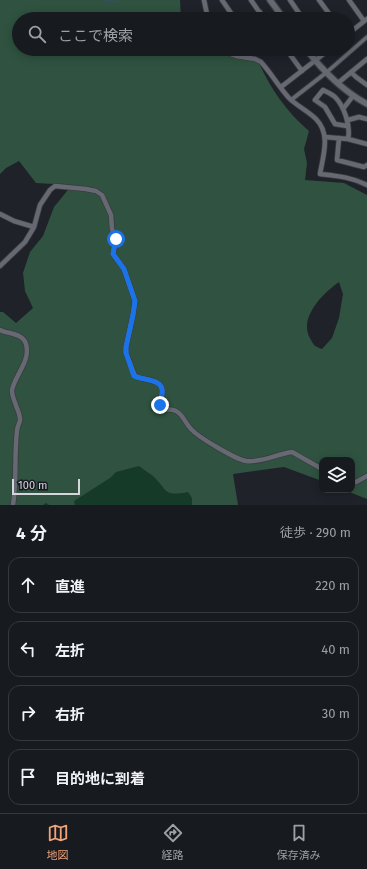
<!DOCTYPE html>
<html lang="ja">
<head>
<meta charset="utf-8">
<style>
	:root { --surface:#171a1f; --page:#202328; --text:#f1f3f6; --muted:#9ea1a4; --line:#36383d; --accent:#f0a279 }
	body { margin:0; font-family:"Fira Sans","Noto Sans JP",sans-serif; background:var(--page); color:var(--text) }
	.controls { position:absolute; right:12px; bottom:12px; display:grid; overflow:hidden; border-radius:8px; box-shadow:0 2px 10px #0003 }
	.controls button { width:36px; height:36px; display:grid; place-items:center; padding:0; border:0; border-bottom:1px solid var(--line); background:var(--surface); color:var(--text); font:20px sans-serif }
	.scale { position:absolute; left:12px; bottom:10px; width:68px; box-sizing:border-box; padding-left:4px; border:2px solid #d4d6db; border-top:0; font-size:11px; line-height:14px; white-space:nowrap; color:#d4d6db; -webkit-text-stroke:3px #16191f; paint-order:stroke }
	.stop { position:absolute; width:12px; height:12px; margin:-9px; border:3px solid #1a73e8; border-radius:50%; background:#fff }
	.stop.end { background:#1a73e8; border-color:#fff; box-shadow:0 1px 4px #0008 }
	.list { margin:0; padding:0; list-style:none }
	h2 { display:flex; justify-content:space-between; align-items:center; height:52px; margin:0; padding:0 16px; font-size:17px }
	h2 small { font-size:13px; font-weight:400; color:var(--muted) }
	.list li { display:grid; grid-template-columns:26px 1fr auto; gap:12px; align-items:center; box-sizing:border-box; height:56px; margin:0 8px 8px; padding:0 8px; border:1px solid var(--line); border-radius:12px }
	.list b { display:block; font-size:15px; white-space:nowrap }
	.list em { font-size:13px; font-style:normal; color:var(--muted) }
	.icon { flex:none; width:22px; height:22px; fill:none; stroke:currentColor; stroke-width:2; stroke-linecap:round; stroke-linejoin:round }
	.map { position:relative; flex:none; width:367px; height:505px; overflow:hidden }
	.search { position:absolute; background:var(--surface); box-shadow:0 2px 10px #0003; left:12px; right:12px; top:12px; height:44px; display:flex; align-items:center; gap:10px; box-sizing:border-box; padding:0 14px; border-radius:22px; color:var(--muted); font-size:15px }
	.sheet { height:308px; background:var(--surface) }
	nav { display:flex; justify-content:space-around; align-items:center; box-sizing:border-box; height:56px; border-top:1px solid var(--line); background:var(--surface); font-size:11px; color:var(--muted) }
	nav a { display:grid; justify-items:center; gap:2px }
	nav .on { color:var(--accent) }
	.map>svg:first-child { display:block }
</style>
</head>
<body>
<div class="map">
<svg width="367" height="505" viewBox="0 0 367 505">
	<rect width="100%" height="100%" fill="#1f2229"/>
	<path fill="#163a28" d="M168,433L198,505H3Z"/>
	<path fill="#2f5340" fill-rule="evenodd" d="M0,0H180L181,19H19V49H201L258,61C271,89 285,110 309,131L304,149L307,163L305,180L344,183L367,195V499L344,490H352V460H322V481L284,467L233,474L238,505H192V498L188,492C163,497 168,490 153,476C149,473 144,470 139,466L116,472L110,478L74,501L75,505H49L46,503L43,505H0V312H3L16,323L33,308L25,291L23,273L30,252L43,236L54,207L72,185L36,183L19,161L6,168L0,174ZM339,282L343,294L339,318L332,338L322,349C316,347 314,346 311,340C297,319 323,293 339,282Z"/>
	<g fill="none" stroke-linecap="round" stroke-linejoin="round">
		<path stroke="#315168" stroke-width="1.5" d="M105,0L117,2"/>
		<defs>
			<path id="pedestrian" d="M291,100L327,72L367,37"/>
			<path id="minor" d="M204,0L208,19
				M222,0L235,19
				M251,0L264,19
				M290,0L303,19
				M319,0L333,19
				M349,0L364,21
				M250,19L260,12
				M348,34L367,19
				M217,49L236,56L255,59L261,62C271,73 279,87 289,98C297,106 308,111 316,119C331,134 323,156 320,174C337,176 351,177 367,185
				M286,49L302,71
				M248,58L249,49
				M351,72L356,77L367,85
				M338,83L367,59
				M281,87L330,49
				M343,109L353,96
				M348,120L359,117L367,119
				M347,126L335,124L325,107L315,100L323,90C327,92 332,94 335,97C344,106 351,126 348,139
				M325,137L348,139L367,144
				M339,138L337,160L364,167L367,165
				M0,214L14,221L34,227
				M0,266L25,242L34,227L40,205L50,190L55,186L86,189L96,191L102,195L111,215L112,229L117,243L114,248L113,254L124,269L135,301L133,315L126,347V353L135,376C142,380 160,379 162,389C163,396 159,402 161,408C166,411 171,408 176,411C183,414 186,425 192,430C200,438 235,459 246,461C261,463 277,454 292,452L322,469
				M0,330C8,334 23,333 26,344C31,361 15,375 12,390C11,398 21,413 20,420C20,422 17,427 17,431C14,456 17,480 13,505
				M352,482H356L367,476"/>
			<path id="tertiary" d="M270,0L284,19
				M306,49C323,71 343,91 367,104"/>
		</defs>
		<use href="#pedestrian" stroke="#3a3c41" stroke-width="5.5"/>
		<use href="#minor" stroke="#3a3c41" stroke-width="6"/>
		<use href="#tertiary" stroke="#3a3c41" stroke-width="8"/>
		<use href="#pedestrian" stroke="#666971" stroke-width="3.5"/>
		<use href="#minor" stroke="#666971" stroke-width="4.5"/>
		<use href="#tertiary" stroke="#666971" stroke-width="5.5"/>
	</g>
	<g fill="none" stroke-linecap="round" stroke-linejoin="round">
		<path stroke="#1a73e8" stroke-width="5" d="M116,239L117,243L114,248L113,254L124,269L135,301L133,315L126,347V353L134,376C142,380 160,379 162,389C163,394 161,400 160,405"/>
	</g>
</svg>
<div class="controls">
<button><svg class="icon" aria-label="layers" viewBox="0 0 24 24"><path d="M12 4l9 5-9 5-9-5zM3 14l9 5 9-5"/></svg></button>
</div>
<div class="scale">100 m</div>
<div class="stop" style="left:116px;top:239px"></div>
<div class="stop end" style="left:160px;top:405px"></div>
<div class="search"><svg class="icon" aria-label="search" viewBox="0 0 24 24"><circle cx="10" cy="10" r="6"/><path d="M15 15l6 6"/></svg>ここで検索</div>
</div>
<section class="sheet">
<h2>4 分<small>徒歩 · 290 m</small></h2>
<ul class="list">
<li><svg class="icon" aria-label="ahead" viewBox="0 0 24 24"><path d="M12 20V5M6 11l6-6 6 6"/></svg><div><b>直進</b></div><em>220 m</em></li>
<li><svg class="icon" aria-label="left" viewBox="0 0 24 24"><path d="M17 20v-9H6M10 6l-5 5 5 5"/></svg><div><b>左折</b></div><em>40 m</em></li>
<li><svg class="icon" aria-label="right" viewBox="0 0 24 24"><path d="M7 20v-9h11M14 6l5 5-5 5"/></svg><div><b>右折</b></div><em>30 m</em></li>
<li><svg class="icon" aria-label="arrive" viewBox="0 0 24 24"><path d="M6 21V4h12l-3 4 3 4H6"/></svg><div><b>目的地に到着</b></div></li>
</ul>
</section>
<nav>
<a class="on"><svg class="icon" aria-label="map" viewBox="0 0 24 24"><path d="M3 6l6-2 6 2 6-2v14l-6 2-6-2-6 2zM9 4v14M15 6v14"/></svg>地図</a>
<a><svg class="icon" aria-label="directions" viewBox="0 0 24 24"><path d="M12 3l9 9-9 9-9-9zM9 14v-3h6M13 9l2 2-2 2"/></svg>経路</a>
<a><svg class="icon" aria-label="saved" viewBox="0 0 24 24"><path d="M7 4h10v16l-5-4-5 4z"/></svg>保存済み</a>
</nav>
</body>
</html>
